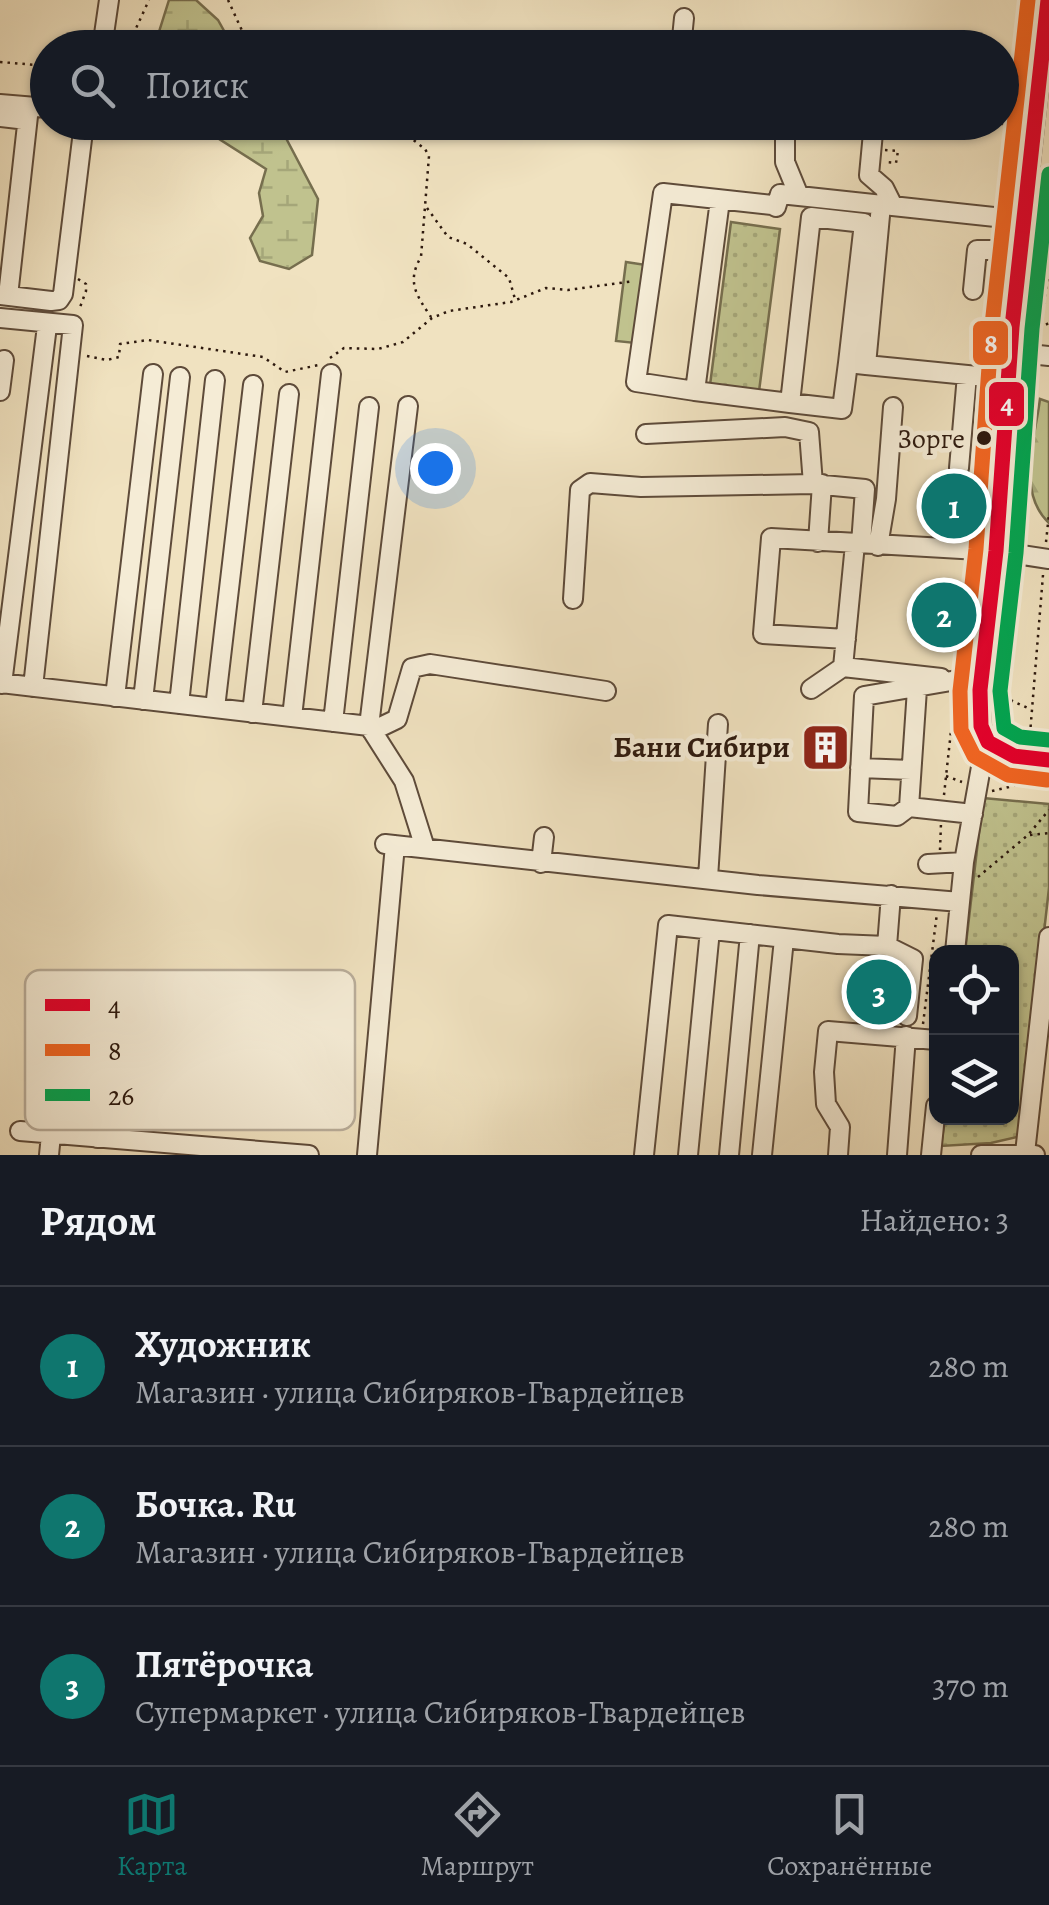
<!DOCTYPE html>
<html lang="ru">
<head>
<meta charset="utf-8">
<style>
	:root { --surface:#171b24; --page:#242831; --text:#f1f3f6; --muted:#9ea1a6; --line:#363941; --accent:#0f766e }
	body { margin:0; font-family:Alegreya,serif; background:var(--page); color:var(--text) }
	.controls { position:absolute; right:30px; bottom:30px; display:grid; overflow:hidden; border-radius:20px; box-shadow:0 2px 8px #0004 }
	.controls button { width:90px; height:90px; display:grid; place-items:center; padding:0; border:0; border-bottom:2px solid var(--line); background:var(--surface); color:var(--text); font:50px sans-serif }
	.you { position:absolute; left:435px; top:468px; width:35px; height:35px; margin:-25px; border:8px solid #fff; border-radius:50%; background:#1a73e8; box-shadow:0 0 0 15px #1a73e833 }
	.badge { display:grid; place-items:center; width:65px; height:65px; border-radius:50%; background:var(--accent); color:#fff; font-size:32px; font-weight:700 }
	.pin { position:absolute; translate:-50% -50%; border:5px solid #fff; box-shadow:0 2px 10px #0006 }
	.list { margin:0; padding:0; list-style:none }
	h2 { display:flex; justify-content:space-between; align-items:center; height:130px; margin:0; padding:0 40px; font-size:42px }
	h2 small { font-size:32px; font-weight:400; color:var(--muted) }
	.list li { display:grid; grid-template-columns:65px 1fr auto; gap:30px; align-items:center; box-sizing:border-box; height:160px; padding:0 40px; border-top:2px solid var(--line) }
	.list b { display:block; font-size:38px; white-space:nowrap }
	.list p { margin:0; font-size:32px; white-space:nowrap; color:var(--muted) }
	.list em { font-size:32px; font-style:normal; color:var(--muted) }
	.icon { flex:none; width:55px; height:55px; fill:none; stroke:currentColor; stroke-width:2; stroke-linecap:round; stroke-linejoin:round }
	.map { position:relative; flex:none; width:1049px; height:1155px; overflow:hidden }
	.search { position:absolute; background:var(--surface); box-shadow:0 2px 8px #0004; left:30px; right:30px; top:30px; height:110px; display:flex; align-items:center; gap:25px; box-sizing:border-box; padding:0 35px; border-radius:55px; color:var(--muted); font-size:38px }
	.sheet { height:610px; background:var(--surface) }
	nav { display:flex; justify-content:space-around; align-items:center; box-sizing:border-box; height:140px; border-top:2px solid var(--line); background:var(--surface); font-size:28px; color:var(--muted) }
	nav a { display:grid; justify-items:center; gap:5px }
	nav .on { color:var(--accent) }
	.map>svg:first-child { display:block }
</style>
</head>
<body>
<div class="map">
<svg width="1049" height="1155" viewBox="0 0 1049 1155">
	<defs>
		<pattern id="forest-firs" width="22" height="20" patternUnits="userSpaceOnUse" patternTransform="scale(2.5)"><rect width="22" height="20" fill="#c0c28e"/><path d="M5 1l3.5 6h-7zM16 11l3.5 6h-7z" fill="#a5a679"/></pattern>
		<pattern id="wetland-marsh" width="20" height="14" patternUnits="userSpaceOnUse" patternTransform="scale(2.5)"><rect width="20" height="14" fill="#c0c28e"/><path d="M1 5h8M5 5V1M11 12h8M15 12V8" fill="none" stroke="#a5a679"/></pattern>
		<pattern id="park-dots" width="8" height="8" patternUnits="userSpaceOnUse" patternTransform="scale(2.5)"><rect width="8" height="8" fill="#c0c28e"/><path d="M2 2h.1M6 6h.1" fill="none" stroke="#a5a679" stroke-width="1.8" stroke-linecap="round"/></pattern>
	</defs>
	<rect width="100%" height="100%" fill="#f0e2c0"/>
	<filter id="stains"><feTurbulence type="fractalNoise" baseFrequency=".002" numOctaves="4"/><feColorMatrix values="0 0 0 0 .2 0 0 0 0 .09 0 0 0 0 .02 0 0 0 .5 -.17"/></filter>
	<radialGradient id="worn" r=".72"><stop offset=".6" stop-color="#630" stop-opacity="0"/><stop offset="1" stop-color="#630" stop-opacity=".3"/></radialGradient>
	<path fill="#c0c28e" stroke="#766e4e" stroke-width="2.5" d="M626,262L646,265L635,343L616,341Z"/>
	<path fill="url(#forest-firs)" stroke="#766e4e" stroke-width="2.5" d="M1040,399L1049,402V523C1016,492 1035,439 1040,399Z"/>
	<path fill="url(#wetland-marsh)" stroke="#766e4e" stroke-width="2.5" d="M169,0H196L218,20L233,47H160L158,35Z
		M205,123H278L318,199L312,255L289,269L260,261L250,238L263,216L259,193L266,169L216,137Z"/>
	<path fill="url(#park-dots)" stroke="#766e4e" stroke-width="2.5" d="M731,222L780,229L758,399L709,393Z
		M983,798L1049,804V888L1021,1136L991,1143L941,1146L945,1118H1012V952H965Z"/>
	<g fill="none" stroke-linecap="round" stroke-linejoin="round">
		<defs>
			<path id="minor" d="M102,48L109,0
				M681,48L684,18
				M0,104L48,108
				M1002,114L1035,118
				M0,117L27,120
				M874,122L869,175L884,188L893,206
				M799,196L1023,220
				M720,200L695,391L636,382L663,193L772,205L776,207L780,194L799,196L785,162V122
				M881,205L866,365L1008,379
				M973,290L977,250H1003L1004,217
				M0,295L51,301L59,300L63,294L84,123
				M8,296L29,107
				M0,318L73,325L33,687
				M1010,352L1049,356
				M848,363L842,409L790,403L811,217L864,223L848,363L866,365
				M0,391L4,360
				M695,391L790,403
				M646,434L785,427L809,432L813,484L865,489L861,544
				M959,468L967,375
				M818,542L822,484
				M878,546L886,499L893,407
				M573,599L580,490L590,483L641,487L813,484
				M846,639L763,634L771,538L996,551L1049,559
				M843,667L855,544
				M0,683L369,726L404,781L425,848
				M2,684L47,326
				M811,689L843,667L941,678
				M917,689L909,807L973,814
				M115,697L153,374
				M143,700L180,377
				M179,704L215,380
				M215,708L253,385
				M252,713L289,394
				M292,717L331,374
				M333,722L369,407
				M369,726L408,406
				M372,731L397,719L412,668L430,664L606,691
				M986,739C1004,757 1025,758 1049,760
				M860,768L911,770
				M909,807L897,816L858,812L864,696L957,680
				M385,844L758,885L960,902
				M541,863L544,837
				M928,864L964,862
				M708,878L718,724
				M887,946L913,959L907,1016
				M955,952L964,862L986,739L981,726L980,690L996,551L1012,327L1048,0
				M20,1131L309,1155
				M96,1138L102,1070
				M1025,1153L1049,937
				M49,1155L57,1074
				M367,1155L395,845
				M644,1155L668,925L838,944L887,946L891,895
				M688,1155L710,930
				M729,1155L750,934
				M762,1155L784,939
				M838,1155L840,1127L826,1104L824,1072L828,1031L936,1040
				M897,1155L906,1036
				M931,1155L936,1106
				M981,1155H1035"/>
		</defs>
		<use href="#minor" stroke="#5e4b3a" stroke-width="22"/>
		<path stroke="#2d190e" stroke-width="2.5" stroke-dasharray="2.5 5" stroke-linecap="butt" d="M228,0L250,48
			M127,48L149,0
			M0,62L48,66
			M1013,101L1023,0
			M390,122L425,149L429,156L421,257C406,282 417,296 431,317
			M885,150L898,151L896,163L885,162
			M1005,201L1010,129
			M427,208L448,237L467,244L509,278L515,299
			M78,279L86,284V291L79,310
			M1041,326L1049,268
			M1026,331L1030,333L1049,323
			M87,356L107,360L119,357L120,344L148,340L263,357L285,372L319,365
			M330,358L344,348L378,349L403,342L432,318L449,311L511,302L546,288L568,290L634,281
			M986,360L1000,264
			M962,534L970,477
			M1046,542L1049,514
			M1043,575L1030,734L1049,736
			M958,666L968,565
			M997,694L1030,709
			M946,776L962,782
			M992,791L1026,783L1049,786
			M944,795L955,694
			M1030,835L1049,833
			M940,850L941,823
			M978,877L1028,835L1049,810
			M923,1024L937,913"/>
		<use href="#minor" stroke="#f5ecd6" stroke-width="18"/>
		<defs>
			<path id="bus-1" d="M1048,0L1012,327L996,551L980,690L981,726L988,742L1014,756L1049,760"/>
			<path id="bus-2" d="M1028,0L992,325L976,549L960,691L961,730L974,756L1008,775L1047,780"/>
			<path id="bus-3" d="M1049,174L1032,329L1016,553L1000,691L1004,728L1020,737L1049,740"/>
		</defs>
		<use href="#bus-1" stroke="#f5ecd6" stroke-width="22"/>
		<use href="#bus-2" stroke="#f5ecd6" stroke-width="22"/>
		<use href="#bus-3" stroke="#f5ecd6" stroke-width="22"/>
		<use href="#bus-1" stroke="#e4002b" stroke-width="15"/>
		<use href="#bus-2" stroke="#f26522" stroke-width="15"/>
		<use href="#bus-3" stroke="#00a651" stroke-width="15"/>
	</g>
	<defs>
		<symbol id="building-square" viewBox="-11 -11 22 22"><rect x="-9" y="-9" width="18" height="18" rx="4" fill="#8f2418" stroke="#f5ecd6"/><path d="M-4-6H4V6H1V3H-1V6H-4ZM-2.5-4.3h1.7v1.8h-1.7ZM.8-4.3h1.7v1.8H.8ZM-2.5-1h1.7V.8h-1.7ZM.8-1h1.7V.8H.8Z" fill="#fff"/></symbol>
	</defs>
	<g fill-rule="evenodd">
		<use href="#building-square" x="798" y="720" width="55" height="55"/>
	</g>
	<circle fill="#2d190e" stroke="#f5ecd6" stroke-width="4" cx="984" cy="438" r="9"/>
	<g text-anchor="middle" stroke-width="9" stroke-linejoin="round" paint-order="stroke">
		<g font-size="28" fill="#2d190e" stroke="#f5ecd6" text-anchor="end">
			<text x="965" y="448">Зорге</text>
		</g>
		<g font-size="30" font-weight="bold" fill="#2d190e" stroke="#f5ecd6" text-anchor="end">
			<text x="790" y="757">Бани Сибири</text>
		</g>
	</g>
	<rect x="25" y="970" width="330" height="160" rx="15" fill="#f5ecd6" stroke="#b9ad9a" stroke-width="2.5"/>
	<rect x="45" y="999" width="45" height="12" fill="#e4002b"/>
	<rect x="45" y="1044" width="45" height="12" fill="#f26522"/>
	<rect x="45" y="1089" width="45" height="12" fill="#00a651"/>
	<g font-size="28" fill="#2d190e">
		<text x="108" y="1015">4</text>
		<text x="108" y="1060">8</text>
		<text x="108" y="1105">26</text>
	</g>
	<g stroke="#f5ecd6" stroke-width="4">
		<rect x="971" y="319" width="39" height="48" rx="10" fill="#f26522"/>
		<rect x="987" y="380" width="39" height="48" rx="10" fill="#e4002b"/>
	</g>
	<g font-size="28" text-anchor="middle" font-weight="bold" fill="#fff">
		<text x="991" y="353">8</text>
		<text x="1007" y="413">4</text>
	</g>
	<rect width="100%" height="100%" filter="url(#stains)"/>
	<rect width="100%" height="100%" fill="url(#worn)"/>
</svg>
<div class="controls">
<button><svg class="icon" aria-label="locate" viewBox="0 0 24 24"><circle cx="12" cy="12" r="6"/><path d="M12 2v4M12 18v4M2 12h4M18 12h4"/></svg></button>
<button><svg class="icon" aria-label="layers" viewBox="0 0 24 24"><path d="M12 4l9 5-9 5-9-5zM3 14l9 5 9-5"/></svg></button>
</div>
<div class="you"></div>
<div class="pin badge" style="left:954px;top:506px">1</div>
<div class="pin badge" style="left:944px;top:615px">2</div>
<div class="pin badge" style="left:879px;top:992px">3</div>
<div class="search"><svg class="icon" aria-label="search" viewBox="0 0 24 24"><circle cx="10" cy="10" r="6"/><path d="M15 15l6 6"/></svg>Поиск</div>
</div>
<section class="sheet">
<h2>Рядом<small>Найдено: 3</small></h2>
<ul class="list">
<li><span class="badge">1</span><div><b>Художник</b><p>Магазин · улица Сибиряков-Гвардейцев</p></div><em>280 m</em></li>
<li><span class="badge">2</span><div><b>Бочка. Ru</b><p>Магазин · улица Сибиряков-Гвардейцев</p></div><em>280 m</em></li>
<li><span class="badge">3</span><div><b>Пятёрочка</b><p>Супермаркет · улица Сибиряков-Гвардейцев</p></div><em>370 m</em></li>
</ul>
</section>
<nav>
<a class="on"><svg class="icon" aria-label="map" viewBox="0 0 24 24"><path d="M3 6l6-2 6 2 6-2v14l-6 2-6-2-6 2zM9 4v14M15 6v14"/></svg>Карта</a>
<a><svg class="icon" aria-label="directions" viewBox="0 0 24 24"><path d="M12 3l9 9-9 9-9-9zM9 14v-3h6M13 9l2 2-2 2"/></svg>Маршрут</a>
<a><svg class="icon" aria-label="saved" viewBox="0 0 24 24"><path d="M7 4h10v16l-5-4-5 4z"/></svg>Сохранённые</a>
</nav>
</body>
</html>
